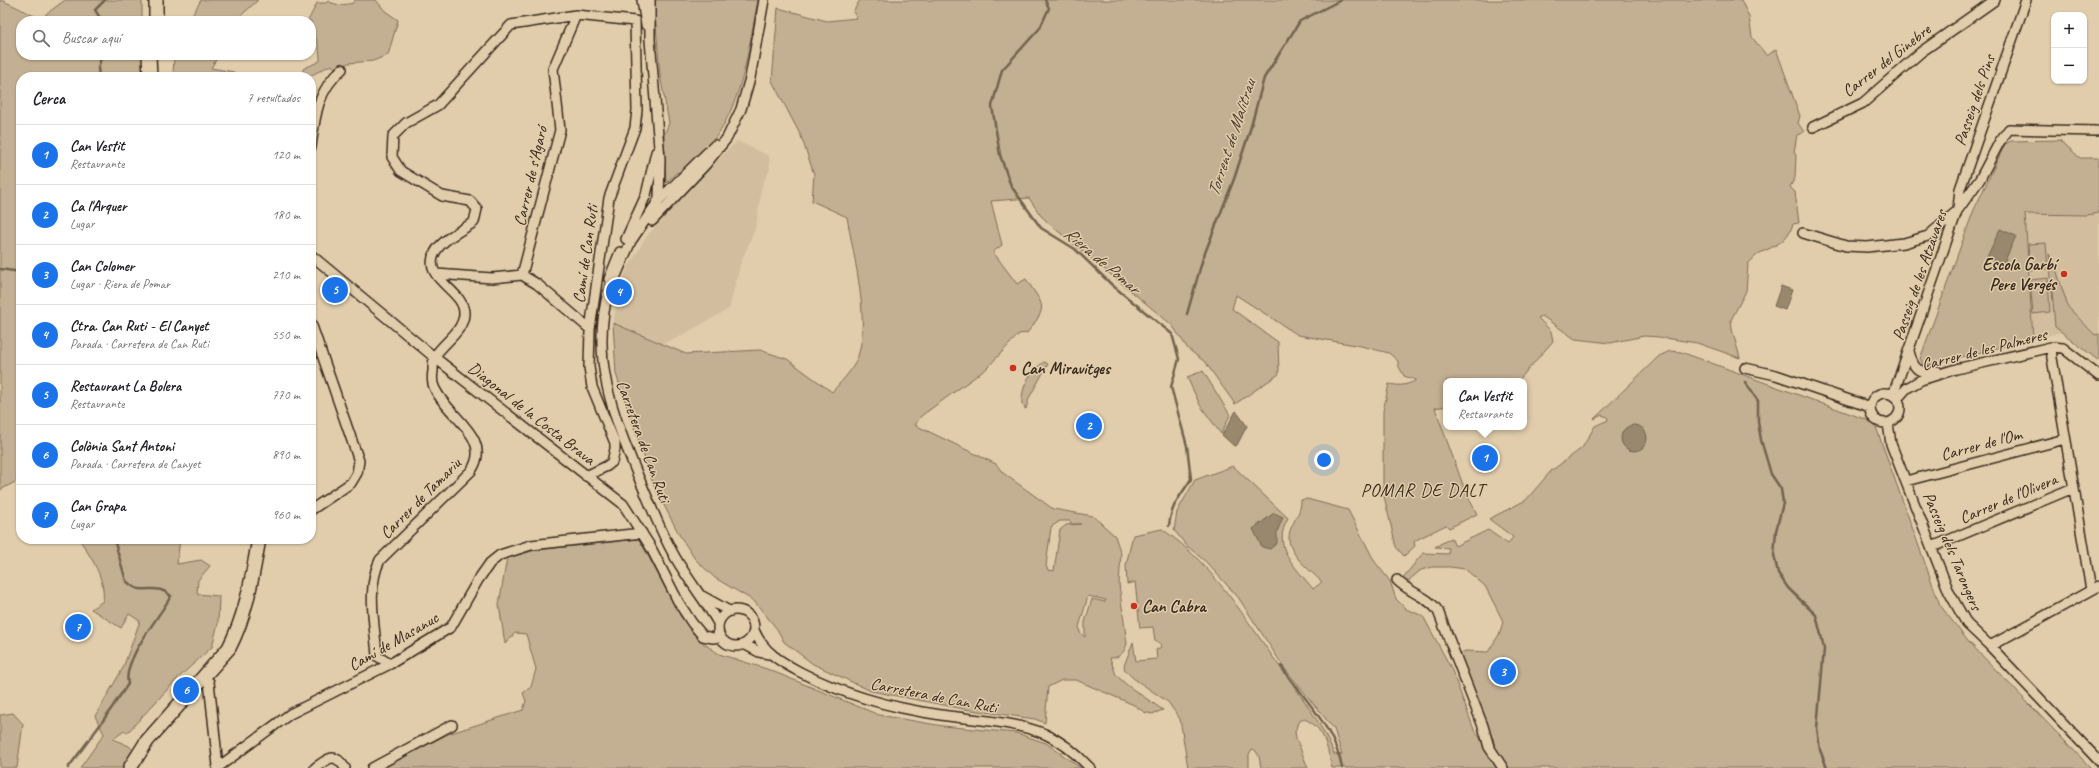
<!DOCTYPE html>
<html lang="es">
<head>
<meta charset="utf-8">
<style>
	:root { --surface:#fff; --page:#f2f2f2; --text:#202124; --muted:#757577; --line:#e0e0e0; --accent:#1a73e8 }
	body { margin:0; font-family:Caveat,sans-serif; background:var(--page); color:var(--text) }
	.controls { position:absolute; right:12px; top:12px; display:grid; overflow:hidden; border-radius:8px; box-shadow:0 1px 3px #0004 }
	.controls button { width:36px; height:36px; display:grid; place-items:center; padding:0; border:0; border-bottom:1px solid var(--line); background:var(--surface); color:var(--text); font:20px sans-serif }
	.you { position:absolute; left:1324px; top:460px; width:14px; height:14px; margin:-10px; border:3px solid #fff; border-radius:50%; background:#1a73e8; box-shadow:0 0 0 6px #1a73e833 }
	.badge { display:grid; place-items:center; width:26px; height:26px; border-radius:50%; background:var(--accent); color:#fff; font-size:13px; font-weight:700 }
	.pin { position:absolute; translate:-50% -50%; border:2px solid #fff; box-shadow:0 1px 4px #0006 }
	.popup { position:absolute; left:1443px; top:378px; width:84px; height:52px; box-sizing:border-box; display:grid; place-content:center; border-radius:8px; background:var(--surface); filter:drop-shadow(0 1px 3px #0005); font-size:13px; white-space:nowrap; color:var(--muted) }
	.popup b { font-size:15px; color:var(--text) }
	.popup::after { content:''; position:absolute; left:50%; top:100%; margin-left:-8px; border:8px solid transparent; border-top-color:var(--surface) }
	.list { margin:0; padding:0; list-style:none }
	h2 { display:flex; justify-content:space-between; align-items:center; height:52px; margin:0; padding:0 16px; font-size:17px }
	h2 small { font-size:13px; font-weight:400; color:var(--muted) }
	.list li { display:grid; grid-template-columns:26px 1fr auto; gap:12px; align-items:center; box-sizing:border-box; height:60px; padding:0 16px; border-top:1px solid var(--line) }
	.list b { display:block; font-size:15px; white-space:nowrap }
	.list p { margin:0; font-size:13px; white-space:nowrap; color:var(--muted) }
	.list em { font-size:13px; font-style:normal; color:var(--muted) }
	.icon { flex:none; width:22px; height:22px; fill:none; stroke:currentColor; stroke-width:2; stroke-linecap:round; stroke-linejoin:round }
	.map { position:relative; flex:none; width:2099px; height:768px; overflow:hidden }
	.search { position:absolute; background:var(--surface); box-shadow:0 1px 3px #0004; left:16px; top:16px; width:300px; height:44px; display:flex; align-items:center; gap:10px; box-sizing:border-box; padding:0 14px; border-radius:16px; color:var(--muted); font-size:15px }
	.panel { position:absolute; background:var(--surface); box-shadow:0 1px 3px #0004; left:16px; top:72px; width:300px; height:472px; border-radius:16px }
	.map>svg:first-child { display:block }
</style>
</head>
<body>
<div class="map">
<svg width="2099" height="768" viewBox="0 0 2099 768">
	<rect width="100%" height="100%" fill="#e1cdab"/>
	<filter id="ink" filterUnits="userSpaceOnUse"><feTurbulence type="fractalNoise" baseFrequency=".025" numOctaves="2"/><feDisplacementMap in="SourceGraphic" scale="8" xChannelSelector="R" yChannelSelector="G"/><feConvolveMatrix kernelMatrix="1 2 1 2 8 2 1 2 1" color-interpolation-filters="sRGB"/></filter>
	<g filter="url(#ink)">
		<path fill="#d2be9e" d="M737,141L769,156L770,169L762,185L756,227L741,262L729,309L677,338L656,346L613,323L621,284L628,268L646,237L702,175Z
			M2025,213L2086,215L2099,213V361L2062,332L2033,339Z"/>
		<path fill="#c3af91" stroke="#7f6c58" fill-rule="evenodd" d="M0,0C3,0 39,18 43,21H21V55H143L145,77H118L111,73V77H21V481H17L0,490Z
			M65,0H142V21H50L45,15Z
			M201,0H258L235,21H189Z
			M355,0H376L385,11L398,20L388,55L373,61L349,63L335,68L331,65L308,77H303V69L320,61C320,51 318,38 311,31V21H308L317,3H326L328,1C336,6 344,5 353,3Z
			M652,0H758C747,54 743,108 705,151C697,160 688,167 680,174L677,172L666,183L664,135L669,123L660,75L656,24Z
			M860,0H1741L1749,17L1752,37L1767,56L1776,49L1800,116L1798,123L1804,132L1797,135L1794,152L1796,155L1795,178L1790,187L1795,192L1799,223L1793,224C1788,241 1775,246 1760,253C1756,255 1752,260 1748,264L1746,291L1731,320L1732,329L1740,358L1697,343L1659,337L1644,336L1610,343L1575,339L1542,316L1538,318L1551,331L1553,341L1518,381H1446V406L1435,408L1466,493L1477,514L1449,528L1446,525L1414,541L1415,546L1404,556L1396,547L1383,492V411L1389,384C1400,386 1406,386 1416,380L1404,376L1398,365V361L1389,353L1361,346L1298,335L1236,295L1232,309L1278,342L1279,374L1235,404L1205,362L1188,349L1172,325L1053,227L1041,216L1029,198L991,201L1002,245L993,252L1017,284L1026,279C1044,307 1049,305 1027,333L1019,334L986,369L921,416L915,425L996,464L1003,473L1053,509L1093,516L1115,536L1121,554L1119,584L1127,644C1124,653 1119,658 1110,658L1116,675L1128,686L1163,710L1152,714L1144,712L1134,705L1076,680H1062L1048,687L1045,723L1035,719L964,709L871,691L813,664L784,642L777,629L754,601L715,578L695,559L680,536L654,486L616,374L613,323L686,354L760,350L787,359L832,392C840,383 850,373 855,363C873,329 853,254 847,217L812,201L814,174L801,136L772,81L778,8L827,21L857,18L853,12ZM1060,521H1070L1071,524H1081L1066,525L1060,530L1054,571L1048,570L1046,566L1051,527ZM1088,596L1106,600L1105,602L1092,599L1085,622V637L1080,633L1079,627Z
			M174,55H219L211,68L234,72L231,77H173Z
			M2060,140L2080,158H2099V213L2086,215L2025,214L2033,339L1929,365L1923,364L1920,359L1973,212L2005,144L2011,141Z
			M2046,243L2048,269L2030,270L2028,244Z
			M2049,254L2055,266L2068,307L2095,335L2099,334V361L2055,327Z
			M2048,278L2050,312L2033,314L2030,280Z
			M1670,351L1681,352L1870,421L1876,427L1940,605L1967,640L2091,768H1508L1496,752L1493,738L1487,730L1459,654L1465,651L1488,652L1500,633L1503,621L1485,586L1465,569L1450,567H1432L1421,570L1409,580L1410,588L1402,579L1423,553L1448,554L1449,548L1435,547L1451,538L1455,546L1488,530L1508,544L1513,537L1489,519L1526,500L1551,471L1582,448L1595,426L1608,420L1607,417L1602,415L1594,419L1659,356Z
			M1044,362L1048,364L1029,398L1026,409L1024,408L1025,406L1022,405C1021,387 1029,372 1044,362Z
			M1203,371L1230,415L1221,434L1200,405L1187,377Z
			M1233,466L1288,518C1271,547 1295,566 1313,589L1322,582C1306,566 1280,549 1292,526C1297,515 1301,511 1301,500L1307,499L1348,510L1375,562L1390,581L1396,599L1406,609L1423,616L1451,668L1473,727L1499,768H1332C1327,748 1325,727 1304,719L1298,722L1295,732L1296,738L1308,768H1261L1259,756L1255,750L1252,749L1249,754V768H1188L1180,719L1168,702L1133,678L1125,670L1124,666L1133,642L1136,661L1157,659L1156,650L1161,647L1160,643L1155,641L1153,627L1140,628L1135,582L1127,584L1126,565L1133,535L1162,529C1212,563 1245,618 1280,667C1300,695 1321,721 1334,754L1342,755L1334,729L1285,669L1238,597L1206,562L1186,545L1174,530L1177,512L1195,480Z
			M79,539H180L177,564L201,560L210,566L198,580L197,594L219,596L218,623L212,647L178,678L127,733L124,731L113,739L129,746L134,751L125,768H80L104,734L95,716L123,668L140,621L129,614L121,628L91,609L103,601C106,579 91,557 79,539Z
			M639,539L681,617L703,643L719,654L767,669L879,715L943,726L1016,733L1046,743L1081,768H383L448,734L523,710L526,701L523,693L531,687L536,669L526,634L515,633L505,644L499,604L507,558L536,550Z
			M13,713L23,724L17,768H0V715Z"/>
		<path fill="#99876e" stroke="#73624e" d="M2000,229L2016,236L2003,265L1987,257Z
			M1781,286L1792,290L1785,310L1774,306Z
			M1236,411L1247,426L1237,445L1234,446L1222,435Z
			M1621 438a13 13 0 1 1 26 0a13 13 0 1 1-26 0Z
			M1274,513L1283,517L1277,532V543L1270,549L1262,547L1253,529Z"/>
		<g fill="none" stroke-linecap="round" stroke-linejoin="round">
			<path stroke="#73624e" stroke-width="2.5" d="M1045,0L1049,8L1040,28L1002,70L992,106L1000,155L1011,186L1041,228L1075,249L1112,285L1172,334L1179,359L1171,387L1187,446L1191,479C1181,496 1171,504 1169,526
				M102,21L95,10L105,0
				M99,77L98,68L102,55
				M0,269L21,272
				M1187,314L1203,258L1234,179L1250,130L1264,78L1300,21L1341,0
				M1745,382L1758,401V422L1761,440L1771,474L1781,489L1783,503L1776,531L1774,555L1778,573L1788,588L1816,615L1821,635L1824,649L1817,728L1820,750L1827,768
				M1281,666C1304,699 1335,728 1342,768
				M68,768L100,725L128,684C122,660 159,618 171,596C160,586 153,590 140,589C135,589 130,584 126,581L114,539"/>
			<defs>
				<path id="street" d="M642,0L646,25
					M650,0V40L660,159L659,200L631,241L613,283L610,285C589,355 612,412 638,476C650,503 660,531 675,557C688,580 705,600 718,623
					M1813,127L1863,103L1921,52L1995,0
					M311,147C315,116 317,91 342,69
					M657,202L715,145
					M1958,209L1960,189L2026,0
					M652,221L706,164L727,138L741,109L750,78L764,0
					M1803,233L1846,246L1867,247L1904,243L1928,236L1956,212
					M626,239L646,195L656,152
					M311,255L434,357L623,504L650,546L679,603L692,623L703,636L713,638L720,637
					M436,274L492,278L522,275
					M522,275L560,130L553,69L576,15
					M522,275L537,284L590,329
					M609,279L620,252
					M311,323L359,461L357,473L351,483L311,510
					M2051,347L2052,358L2091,590
					M1909,351C1913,369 1918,374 1937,371
					M1745,368L1776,375L1870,407
					M1870 408a15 15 0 1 1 30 0a15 15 0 1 1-30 0Z
					M1893,395L1957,211L1980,179L2000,141L2009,129L2096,131
					M1897,399L1907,388L1921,380L1956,369L2051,347L2063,348L2099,376
					M1888,423L1891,444L1949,592L1967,624L1990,646L2099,761
					M1906,481L2065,439
					M1932,547L2073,488
					M1397,580C1409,593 1428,596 1438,611L1483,726L1489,747L1503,768
					M702,596L729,611
					M718 628a18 18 0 1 1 36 0a18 18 0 1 1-36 0Z
					M754,630C763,652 781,662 800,672C844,695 892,708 941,715C975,720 1012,721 1045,734C1063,742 1077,754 1090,768
					M744,644L759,652L769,654
					M1990,646L2099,586
					M390,664L377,656C375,626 366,588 380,560L471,471C494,438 447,416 435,389C432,384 432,377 433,371C433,367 433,360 435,356C444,342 463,332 464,314C465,291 426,281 433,257C438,241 461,231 474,222L477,209L470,201L442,196L401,171L392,157L393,136L406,123L438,105L511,25L576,15L635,21L637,110L635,128L609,198L590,329L589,367L592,387L615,443V449L612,462L607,466L586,476
					M209,682L218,766
					M217,768L290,714L390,664L451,627L478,580L490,563L500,555L531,545L642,533
					M315,768C328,759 334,751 345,768
					M372,768L452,725"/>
				<path id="secondary" d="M156,0V21
					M149,55L150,77
					M130,768L147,741L229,648C247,613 252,577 259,539"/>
			</defs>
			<use href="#street" stroke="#3b2a1e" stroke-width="12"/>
			<use href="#secondary" stroke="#3b2a1e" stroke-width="16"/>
			<use href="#street" stroke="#e1cdab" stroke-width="9"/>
			<use href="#secondary" stroke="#e1cdab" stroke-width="13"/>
		</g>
	</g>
	<g fill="#c8321e" stroke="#e1cdab" stroke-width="1.5">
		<circle cx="2064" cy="274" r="4"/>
		<circle cx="1013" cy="368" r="4"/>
		<circle cx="1134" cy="606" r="4"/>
	</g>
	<g text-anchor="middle" stroke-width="3" stroke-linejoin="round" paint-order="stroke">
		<g font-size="17" fill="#3b2a1e" stroke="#e1cdab">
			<text transform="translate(1886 60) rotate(-38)" y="6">Carrer del Ginebre</text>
			<text transform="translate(1974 100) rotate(-71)" y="6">Passeig dels Pins</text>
			<text transform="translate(530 176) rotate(-77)" y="6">Carrer de s'Agaró</text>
			<text transform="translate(585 254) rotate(-82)" y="6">Camí de Can Ruti</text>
			<text transform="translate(1919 275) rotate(-71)" y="6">Passeig de les Atzavares</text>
			<text transform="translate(1984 349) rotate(-14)" y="6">Carrer de les Palmeres</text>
			<text transform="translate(532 413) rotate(38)" y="6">Diagonal de la Costa Brava</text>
			<text transform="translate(644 441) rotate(70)" y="6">Carretera de Can Ruti</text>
			<text transform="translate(1981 444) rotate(-15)" y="6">Carrer de l'Om</text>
			<text transform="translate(420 498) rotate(-45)" y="6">Carrer de Tamariu</text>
			<text transform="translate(2008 498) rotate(-23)" y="6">Carrer de l'Olivera</text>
			<text transform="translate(1953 551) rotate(67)" y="6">Passeig dels Tarongers</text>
			<text transform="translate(393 641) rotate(-30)" y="6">Camí de Masanuc</text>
			<text transform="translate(934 695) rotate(11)" y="6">Carretera de Can Ruti</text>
		</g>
		<g font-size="17" font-weight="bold" fill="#3b2a1e" stroke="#e1cdab" text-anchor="start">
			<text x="2056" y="270" text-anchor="end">Escola Garbí<tspan x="2056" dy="20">Pere Vergés</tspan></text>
			<text x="1021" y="374">Can Miravitges</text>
			<text x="1142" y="612">Can Cabra</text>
		</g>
		<g font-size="18" font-style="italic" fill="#4e3d2e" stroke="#e1cdab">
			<text transform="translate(1231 138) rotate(-72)" y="6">Torrent de Malitrau</text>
			<text transform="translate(1102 260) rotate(40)" y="6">Riera de Pomar</text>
		</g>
		<g font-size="18" letter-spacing="1" fill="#3b2a1e" stroke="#e1cdab">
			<text x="1423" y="496">POMAR DE DALT</text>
		</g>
	</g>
</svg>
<div class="controls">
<button>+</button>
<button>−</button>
</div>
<div class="you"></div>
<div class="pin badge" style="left:1485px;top:458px">1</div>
<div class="popup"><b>Can Vestit</b>Restaurante</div>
<div class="pin badge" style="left:1089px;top:426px">2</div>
<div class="pin badge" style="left:1503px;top:672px">3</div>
<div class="pin badge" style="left:619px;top:292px">4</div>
<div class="pin badge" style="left:335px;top:290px">5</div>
<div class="pin badge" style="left:186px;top:690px">6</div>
<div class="pin badge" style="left:78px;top:627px">7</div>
<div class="search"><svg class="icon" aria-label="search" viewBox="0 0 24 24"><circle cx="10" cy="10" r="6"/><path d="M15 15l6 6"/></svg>Buscar aquí</div>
<section class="panel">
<h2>Cerca<small>7 resultados</small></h2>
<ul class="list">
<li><span class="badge">1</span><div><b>Can Vestit</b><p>Restaurante</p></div><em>120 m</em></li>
<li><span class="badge">2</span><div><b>Ca l'Arquer</b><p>Lugar</p></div><em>180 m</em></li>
<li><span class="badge">3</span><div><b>Can Colomer</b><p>Lugar · Riera de Pomar</p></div><em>210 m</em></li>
<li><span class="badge">4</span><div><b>Ctra. Can Ruti - El Canyet</b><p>Parada · Carretera de Can Ruti</p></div><em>550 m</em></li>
<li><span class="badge">5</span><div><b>Restaurant La Bolera</b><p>Restaurante</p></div><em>770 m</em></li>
<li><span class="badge">6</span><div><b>Colònia Sant Antoni</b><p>Parada · Carretera de Canyet</p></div><em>890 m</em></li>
<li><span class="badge">7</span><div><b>Can Grapa</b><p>Lugar</p></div><em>960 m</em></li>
</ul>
</section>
</div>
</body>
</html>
